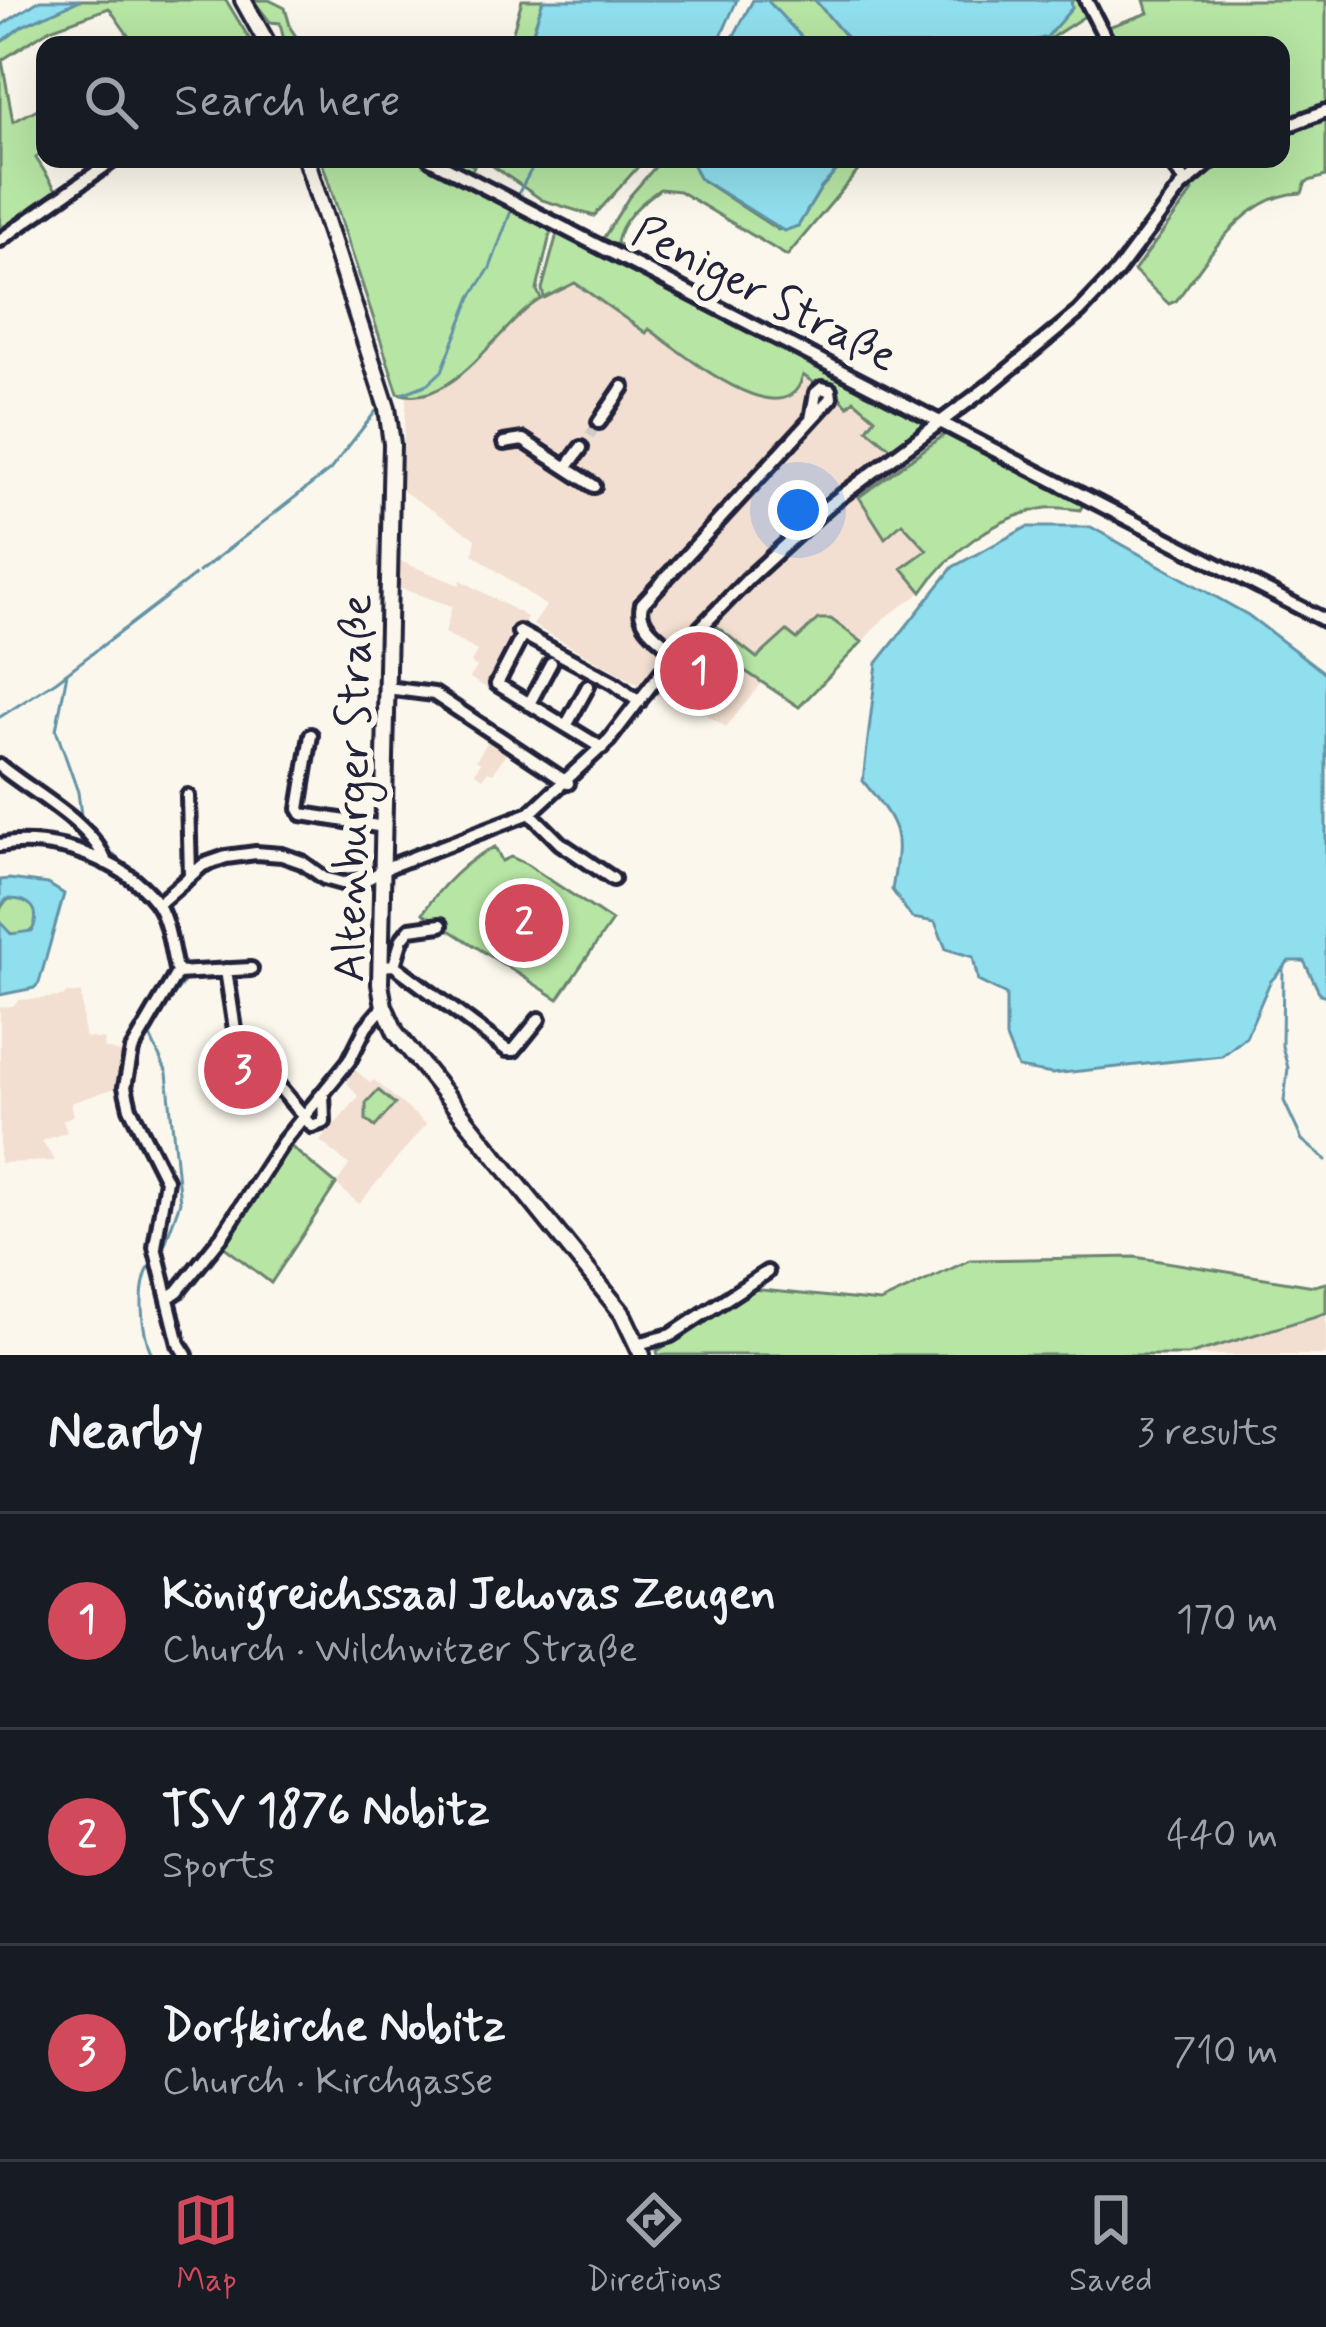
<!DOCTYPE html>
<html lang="en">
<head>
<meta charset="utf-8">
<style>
	:root { --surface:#171b24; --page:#242831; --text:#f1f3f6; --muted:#9ea1a6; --line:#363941; --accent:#d1495b }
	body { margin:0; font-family:Mynerve,sans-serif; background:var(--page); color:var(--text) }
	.you { position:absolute; left:798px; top:510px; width:42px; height:42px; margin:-30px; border:9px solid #fff; border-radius:50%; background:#1a73e8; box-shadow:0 0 0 18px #1a73e833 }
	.badge { display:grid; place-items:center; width:78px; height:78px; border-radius:50%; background:var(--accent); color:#fff; font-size:39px; font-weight:700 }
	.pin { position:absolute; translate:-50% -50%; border:6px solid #fff; box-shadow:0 3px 12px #0006 }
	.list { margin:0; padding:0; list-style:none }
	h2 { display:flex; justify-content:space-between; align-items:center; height:156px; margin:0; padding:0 48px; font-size:51px }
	h2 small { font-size:39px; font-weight:400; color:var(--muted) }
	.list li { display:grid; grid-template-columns:78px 1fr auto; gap:36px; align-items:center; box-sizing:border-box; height:216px; padding:0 48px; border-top:3px solid var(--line) }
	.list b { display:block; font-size:45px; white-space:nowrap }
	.list p { margin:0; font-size:39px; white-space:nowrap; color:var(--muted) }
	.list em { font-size:39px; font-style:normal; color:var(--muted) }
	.icon { flex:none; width:66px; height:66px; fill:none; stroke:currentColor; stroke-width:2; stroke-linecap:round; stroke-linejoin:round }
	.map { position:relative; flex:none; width:1326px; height:1355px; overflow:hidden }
	.search { position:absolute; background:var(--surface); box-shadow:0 12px 48px #0002; left:36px; right:36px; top:36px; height:132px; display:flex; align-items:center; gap:30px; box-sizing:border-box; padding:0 42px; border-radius:24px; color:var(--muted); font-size:45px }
	.sheet { height:804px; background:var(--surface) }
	nav { display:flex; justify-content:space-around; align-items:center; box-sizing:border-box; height:168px; border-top:3px solid var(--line); background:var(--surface); font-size:33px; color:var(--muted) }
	nav a { display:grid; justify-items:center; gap:6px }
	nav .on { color:var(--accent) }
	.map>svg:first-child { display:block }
</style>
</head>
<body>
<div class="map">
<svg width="1326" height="1355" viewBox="0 0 1326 1355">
	<rect width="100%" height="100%" fill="#fbf7ec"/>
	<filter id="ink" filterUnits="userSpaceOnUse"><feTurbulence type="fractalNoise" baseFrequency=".00833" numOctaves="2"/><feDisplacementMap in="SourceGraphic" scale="24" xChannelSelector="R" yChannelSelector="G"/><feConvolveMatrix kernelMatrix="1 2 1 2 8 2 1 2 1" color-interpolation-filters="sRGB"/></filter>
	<g filter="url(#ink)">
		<path fill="#f2dfd1" d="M575,282L645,332L649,328L738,389L752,394H792L801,384L803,374L825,382L849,406L854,400L876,418L868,429L905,463L859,497L884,537L902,523L928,551L902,568L922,592L883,619L862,642L831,619L797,639L786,631L757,658L718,627L704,643L761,684L726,727L691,705L679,707L533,625L546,606L473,554L476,539L400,489L407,396L436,388L460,374L484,355L526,307Z
			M400,561L459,585L461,580L527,617L488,689L470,678L477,667L471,663L477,651L445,633L452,606L396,587Z
			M493,733L512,745L493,773L488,771L483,778L475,773L480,763L476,760Z
			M66,993H81L84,1037L105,1040L103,1048L124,1054L121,1086L71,1103L74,1115L63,1120L67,1132L42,1141L55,1161L0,1163V1007L13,1006L18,1000L63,997Z
			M352,1067L370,1083L374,1080L426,1124L359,1204L336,1184L349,1165L320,1141L359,1097L348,1084Z
			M1326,1313V1355H1188L1275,1328Z"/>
		<path fill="#b6e5a4" stroke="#6c8470" stroke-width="3" d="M80,0H226L253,45H135L109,8L50,29L2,60L13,122L45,105V150L36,158L65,204L0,247V43L22,26Z
			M253,0H269L285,8L291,29L302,45H285L280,23L270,22Z
			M522,0H543L529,45H509Z
			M766,0H815L853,45H809Z
			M1071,0H1081L1088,14L1040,45H1019L1047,36L1072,8Z
			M1144,0H1326V176L1306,182L1302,193C1243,194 1208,259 1176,301L1169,304L1134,271L1193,191L1176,159H1281V45H1115L1105,28L1148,13Z
			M321,159H460L474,166L467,181L552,226L537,290L541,299C501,321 453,412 398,393Z
			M491,159H645L594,216L542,200L490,164Z
			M662,159H695L693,165L699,178L778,230L798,226L821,188L847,159H868L787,256L679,191L660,189C642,202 620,220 617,243L630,253L942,414L601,242L629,197Z
			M558,230L924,418L923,429L894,451L867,429L875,418L854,400L848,406L825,382L815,384L803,375C787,443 676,348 649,329L646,333L575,283L544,298L542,289Z
			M948,432L1084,503L1080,510C1068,509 1053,506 1041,509C993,519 948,553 922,592L902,568L927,550L902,523L885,538L859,497Z
			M818,619H831L862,642L799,707L703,643L717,627L757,658L787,631L797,639Z
			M495,847L502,861L511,857L526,864L612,921L558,999L423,913C438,889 469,857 495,847Z
			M-1 916a19 19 0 1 1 38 0a19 19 0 1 1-38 0Z
			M378,1090L395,1104L375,1127L366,1120V1103Z
			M290,1146L336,1184L271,1283L223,1246Z
			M1135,1257L1314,1286L1326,1283V1313L1188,1355H658L657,1351L752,1289L880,1302L970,1260Z"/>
		<path fill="#90dfee" stroke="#6493a6" stroke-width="3" d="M40,0H80L22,26L0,43V26Z
			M543,0H737L717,45H529Z
			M753,0H767L809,45H729Z
			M815,0H1071L1072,8L1047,37L1019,45H853Z
			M695,159H847L821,188L798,226L784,231L699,178L693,165Z
			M1027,527H1091L1248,615L1326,674V996L1320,994L1304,961H1289L1270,982L1246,1037L1222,1056L1052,1074L1018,1068L1006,1038V995L978,981L973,957L946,949L935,922L912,918L892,890C902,831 901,828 863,781L877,663L953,567Z
			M9,879L48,884L64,894L39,983L34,988L0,995V922L11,934L32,931C42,909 30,898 7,899L0,906V880Z"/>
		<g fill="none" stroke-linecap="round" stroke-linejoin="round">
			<path stroke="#6493a6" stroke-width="3" d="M517,196L537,159
				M402,394L428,384L442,371L471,297L490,268L512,208
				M199,572L330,470L376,411
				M67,673L56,730L78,792L81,815L91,830
				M0,717L56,681L195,575
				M105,847L160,897
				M165,905L186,970
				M1283,968L1282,1046L1288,1068L1284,1101L1302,1140L1326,1160
				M161,1255L180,1202L167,1073L150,1036L154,1023L186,979
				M152,1355C141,1330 136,1283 153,1261"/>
			<path stroke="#d0ccc9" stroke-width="10" stroke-dasharray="10 5" stroke-linecap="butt" d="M581,448L599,422"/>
			<defs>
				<path id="minor" d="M1086,0L1109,45
					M1281,128L1326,111
					M430,159L1326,621
					M1168,159L1186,182
					M0,240L115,159
					M599,422L623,387
					M504,443L523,440L594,486
					M567,467L581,448
					M519,632L614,683L639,702
					M523,634L497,684L602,748
					M676,653C661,639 636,625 642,604L831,398L830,390L822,388L816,393L811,419
					M387,688L434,694L568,783
					M529,704L551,663
					M566,726L588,686
					M311,735L299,809L302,814L384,827
					M0,766C31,792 94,824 106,863
					M188,796L190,876
					M530,813L560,843L613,879
					M0,845C50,835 123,859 155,901C169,919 171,951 177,973L132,1050L125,1087L130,1108L166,1180L155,1247L179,1344L186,1355
					M158,904L203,865L226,857L256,853L282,855L302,862L324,878L342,883L364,881L391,866L530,813L609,740L676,653L749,578L829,505L993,383L1079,312L1117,272L1180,188L1214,159
					M394,965L402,939L410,929L441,925
					M381,966L394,965L507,1050H514L539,1019
					M226,970L236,1036
					M177,973L251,969
					M236,1036L312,1126L324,1122L323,1093
					M226,1095L221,1059L236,1036
					M168,1298L178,1291L222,1236L283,1142L349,1061L366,1027L384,1006
					M638,1344L671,1335L767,1272"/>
				<path id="major" d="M243,0L268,45
					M306,159L387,408L392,444L380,984L384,1006L396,1033L622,1313L642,1355"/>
			</defs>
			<use href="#minor" stroke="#22223b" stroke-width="20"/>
			<use href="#major" stroke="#22223b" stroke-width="22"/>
			<use href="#minor" stroke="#fbf7ec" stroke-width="10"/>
			<use href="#major" stroke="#fbf7ec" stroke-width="14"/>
		</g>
	</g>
	<g text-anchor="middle" stroke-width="12" stroke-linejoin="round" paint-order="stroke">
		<g font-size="45" fill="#22223b" stroke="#fbf7ec">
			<text transform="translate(766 292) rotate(27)" y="16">Peniger Straße</text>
			<text transform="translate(351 788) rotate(-89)" y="16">Altenburger Straße</text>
		</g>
	</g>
</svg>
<div class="you"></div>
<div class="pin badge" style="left:699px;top:671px">1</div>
<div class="pin badge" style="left:524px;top:923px">2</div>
<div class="pin badge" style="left:243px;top:1070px">3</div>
<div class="search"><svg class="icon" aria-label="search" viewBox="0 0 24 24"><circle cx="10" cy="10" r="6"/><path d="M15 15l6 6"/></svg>Search here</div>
</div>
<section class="sheet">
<h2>Nearby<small>3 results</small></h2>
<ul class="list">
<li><span class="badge">1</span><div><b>Königreichssaal Jehovas Zeugen</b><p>Church · Wilchwitzer Straße</p></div><em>170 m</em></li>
<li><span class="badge">2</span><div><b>TSV 1876 Nobitz</b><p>Sports</p></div><em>440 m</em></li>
<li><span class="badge">3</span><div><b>Dorfkirche Nobitz</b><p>Church · Kirchgasse</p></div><em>710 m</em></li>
</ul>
</section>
<nav>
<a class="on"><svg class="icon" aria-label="map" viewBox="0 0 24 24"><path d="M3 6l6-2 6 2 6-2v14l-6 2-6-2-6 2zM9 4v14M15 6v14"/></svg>Map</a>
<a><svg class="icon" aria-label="directions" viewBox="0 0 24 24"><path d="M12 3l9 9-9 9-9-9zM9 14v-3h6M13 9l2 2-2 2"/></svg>Directions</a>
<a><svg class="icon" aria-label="saved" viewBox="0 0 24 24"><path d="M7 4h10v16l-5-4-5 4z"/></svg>Saved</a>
</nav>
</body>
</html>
